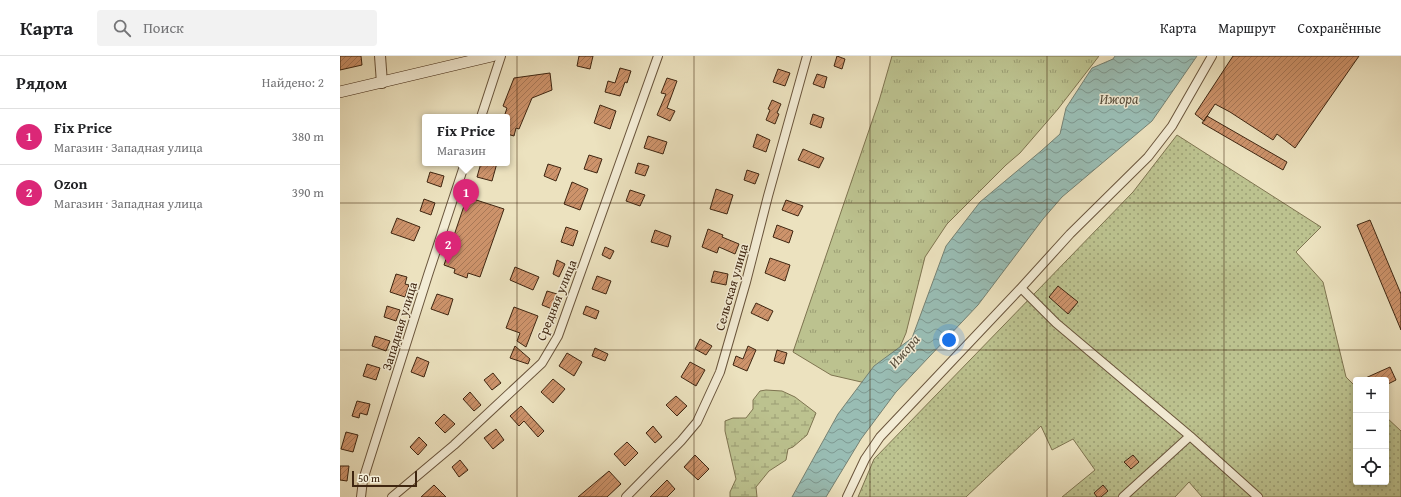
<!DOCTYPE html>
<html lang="ru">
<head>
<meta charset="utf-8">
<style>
	:root { --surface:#fff; --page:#f2f2f2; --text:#202124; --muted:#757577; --line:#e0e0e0; --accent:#db2777 }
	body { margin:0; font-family:"Gentium Book Plus",serif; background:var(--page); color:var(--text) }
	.controls { position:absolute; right:12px; bottom:12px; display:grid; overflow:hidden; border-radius:4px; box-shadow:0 2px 6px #0003 }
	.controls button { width:36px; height:36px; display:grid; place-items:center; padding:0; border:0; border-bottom:1px solid var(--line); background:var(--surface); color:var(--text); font:20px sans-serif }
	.scale { position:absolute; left:12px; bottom:10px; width:65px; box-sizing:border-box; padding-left:4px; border:2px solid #3f2611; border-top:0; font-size:11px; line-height:14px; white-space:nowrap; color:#3f2611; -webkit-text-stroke:3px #f3ecd5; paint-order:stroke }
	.you { position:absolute; left:609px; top:284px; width:14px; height:14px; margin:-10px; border:3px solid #fff; border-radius:50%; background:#1a73e8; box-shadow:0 0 0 6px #1a73e833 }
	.badge { display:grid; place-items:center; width:26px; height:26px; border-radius:50%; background:var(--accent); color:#fff; font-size:13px; font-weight:700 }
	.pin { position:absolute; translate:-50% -33px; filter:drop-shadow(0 1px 2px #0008) }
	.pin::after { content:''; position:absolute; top:21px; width:14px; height:12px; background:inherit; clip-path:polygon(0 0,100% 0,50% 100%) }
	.popup { position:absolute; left:82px; top:58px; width:88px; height:52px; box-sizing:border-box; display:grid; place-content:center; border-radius:4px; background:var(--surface); filter:drop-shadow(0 1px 3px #0005); font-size:13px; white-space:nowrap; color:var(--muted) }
	.popup b { font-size:15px; color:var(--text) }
	.popup::after { content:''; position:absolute; left:50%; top:100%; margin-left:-8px; border:8px solid transparent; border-top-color:var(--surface) }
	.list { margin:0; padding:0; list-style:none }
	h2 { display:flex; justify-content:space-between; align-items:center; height:52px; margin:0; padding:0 16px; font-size:17px }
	h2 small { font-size:13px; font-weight:400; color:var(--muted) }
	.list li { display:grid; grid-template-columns:26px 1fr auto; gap:12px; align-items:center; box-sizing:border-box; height:56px; padding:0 16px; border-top:1px solid var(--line) }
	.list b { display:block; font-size:15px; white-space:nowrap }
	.list p { margin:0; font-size:13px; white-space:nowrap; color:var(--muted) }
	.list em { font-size:13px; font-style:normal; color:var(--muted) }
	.icon { flex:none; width:22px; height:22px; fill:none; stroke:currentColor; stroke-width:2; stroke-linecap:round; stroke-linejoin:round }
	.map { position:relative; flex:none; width:1061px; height:441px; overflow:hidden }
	header { display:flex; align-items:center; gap:24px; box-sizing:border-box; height:56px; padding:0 20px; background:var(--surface); border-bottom:1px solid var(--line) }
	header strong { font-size:19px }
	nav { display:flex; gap:22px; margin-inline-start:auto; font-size:14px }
	.search { width:280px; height:36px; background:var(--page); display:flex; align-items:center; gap:10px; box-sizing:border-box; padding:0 14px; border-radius:4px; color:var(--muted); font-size:15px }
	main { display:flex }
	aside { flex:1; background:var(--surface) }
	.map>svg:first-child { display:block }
</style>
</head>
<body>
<header>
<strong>Карта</strong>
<div class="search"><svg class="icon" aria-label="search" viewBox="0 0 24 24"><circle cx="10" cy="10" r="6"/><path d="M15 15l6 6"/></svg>Поиск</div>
<nav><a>Карта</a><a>Маршрут</a><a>Сохранённые</a></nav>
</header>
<main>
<aside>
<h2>Рядом<small>Найдено: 2</small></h2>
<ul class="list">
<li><span class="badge">1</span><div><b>Fix Price</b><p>Магазин · Западная улица</p></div><em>380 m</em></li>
<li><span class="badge">2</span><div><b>Ozon</b><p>Магазин · Западная улица</p></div><em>390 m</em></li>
</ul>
</aside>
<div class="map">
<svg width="1061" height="441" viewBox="0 0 1061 441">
	<defs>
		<pattern id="wetland-marsh" width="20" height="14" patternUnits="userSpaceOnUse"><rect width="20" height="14" fill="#bcc28f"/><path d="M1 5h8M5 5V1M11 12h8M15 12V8" fill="none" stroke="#9a9d73"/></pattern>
		<pattern id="park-tufts" width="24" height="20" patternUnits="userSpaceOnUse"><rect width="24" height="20" fill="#bcc28f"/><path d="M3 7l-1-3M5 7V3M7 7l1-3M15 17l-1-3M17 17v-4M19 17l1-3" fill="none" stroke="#9a9d73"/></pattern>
		<pattern id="garden-dots" width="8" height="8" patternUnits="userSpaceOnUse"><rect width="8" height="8" fill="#bcc28f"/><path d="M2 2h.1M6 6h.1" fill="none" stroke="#9a9d73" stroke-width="1.8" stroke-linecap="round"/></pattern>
		<pattern id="water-waves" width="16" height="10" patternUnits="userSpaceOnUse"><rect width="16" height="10" fill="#99bdb4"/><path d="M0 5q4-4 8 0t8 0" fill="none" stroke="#7e9991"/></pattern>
		<pattern id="building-hatch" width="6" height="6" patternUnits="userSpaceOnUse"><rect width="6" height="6" fill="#cd936b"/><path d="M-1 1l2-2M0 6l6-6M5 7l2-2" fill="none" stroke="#a87857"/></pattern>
	</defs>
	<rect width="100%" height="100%" fill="#ece2bf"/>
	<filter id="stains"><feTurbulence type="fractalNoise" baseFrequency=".005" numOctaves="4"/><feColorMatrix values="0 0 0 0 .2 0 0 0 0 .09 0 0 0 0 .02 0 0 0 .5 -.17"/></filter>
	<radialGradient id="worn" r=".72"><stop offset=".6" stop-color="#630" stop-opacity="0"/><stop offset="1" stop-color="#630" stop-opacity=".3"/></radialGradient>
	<path fill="url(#wetland-marsh)" stroke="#7e7450" d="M426,334L442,335L455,341L476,357L467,379L453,391L448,393L446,404L429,415L416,431L417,441H390V436L396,423L385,375V365L393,362H406L413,353V344L420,335Z"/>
	<path fill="url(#park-tufts)" stroke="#7e7450" d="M552,0H759L718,53L680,97L666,109L607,168L585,201L566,277L543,331L491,319L453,296L539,45Z"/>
	<path fill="url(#garden-dots)" stroke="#7e7450" d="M837,79L981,171L956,196L983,226L1006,321L1016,331V426H1046V361L1061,375V441H862L849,426L835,441H722L755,414L733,383L712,394L701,370L626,441H518L534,403L793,136Z"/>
	<path fill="url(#water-waves)" stroke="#758173" d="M775,0H857L812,65L722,141L703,163L638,249L556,336L521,383L486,441H452L498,358L534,310L572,282L606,190L640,146L701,95L720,78L726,52L752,12L773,3Z"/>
	<path fill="url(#building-hatch)" stroke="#3f2611" d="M0,0H21L22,9L0,14Z
		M239,0H253L250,13L237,10Z
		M497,0L505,3L502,13L494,10Z
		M893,0H1019L955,92L937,78L933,84L890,56L875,48L864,65L855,58Z
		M280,12L291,15L287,27L285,26L280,40L265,36L268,25L275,27Z
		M438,13L450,17L445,30L433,26Z
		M210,17L212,34L192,42L179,73L176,72L174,80L167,78V61H164L167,52L163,50L174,22Z
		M477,18L487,21L484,32L473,28Z
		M327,22L337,25L327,52L335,55L330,65L317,59L326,38L321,37Z
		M432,44L441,48L437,57L439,58L435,68L426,64L430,54L428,53Z
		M260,49L276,55L270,73L254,67Z
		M473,58L484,62L481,72L470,68Z
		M867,60L947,106L943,114L862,67Z
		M417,78L430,84L426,96L413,91Z
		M308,80L327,86L323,98L304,92Z
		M463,93L484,102L479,112L458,104Z
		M249,99L262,103L257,117L244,113Z
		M141,107H157L152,125L137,121Z
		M298,107L309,110L305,120L295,117Z
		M208,108L221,112L216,125L204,120Z
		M407,114L419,118L415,128L404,124Z
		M90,116L104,120L101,131L87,126Z
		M232,126L248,133L240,154L224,148Z
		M376,133L393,139L387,158L370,153Z
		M290,134L305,139L300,150L286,145Z
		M127,141L164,153L140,221L128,217L127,222L114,217L115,213L104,209Z
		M84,143L95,147L91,159L80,155Z
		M446,144L463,150L458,160L442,154Z
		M57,162L80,171L74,185L51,177Z
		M1030,164L1061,238V274L1017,169Z
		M437,169L453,175L449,187L433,181Z
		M226,171L238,175L233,190L221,186Z
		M368,173L383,179L382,181L399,188L395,198L379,191L377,197L362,191Z
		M315,174L331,180L328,191L311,186Z
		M265,191L274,195L270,203L262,199Z
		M430,202L450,209L445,225L425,217Z
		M217,204L225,208L219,221L213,218Z
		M175,211L199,221L193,234L170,224Z
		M374,215L388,218L386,229L371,226Z
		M56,218L67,221L65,228L69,229L65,241L50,236Z
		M257,220L271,225L266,238L252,233Z
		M718,230L738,246L728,258L709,241Z
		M207,235L217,238L212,253L202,249Z
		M97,238L113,243L108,259L91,253Z
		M416,247L433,255L428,265L411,257Z
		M47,250L60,254L56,265L44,261Z
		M246,250L259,255L256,263L243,258Z
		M174,251L198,260L186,291L177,285L180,277L166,272Z
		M35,280L50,285L46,295L32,290Z
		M360,283L372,290L366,299L355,293Z
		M175,290L190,303L188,308L170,302Z
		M408,290L416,294L407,315L393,309L396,300L403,303Z
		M255,292L268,298L265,305L252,300Z
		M437,294L447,297L444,308L434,305Z
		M227,297L242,306L234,320L219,310Z
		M77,301L89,306L84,321L71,316Z
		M350,306L365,314L356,330L341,321Z
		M27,308L40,312L36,324L23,320Z
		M1050,311L1056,324L1046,329V324H1021Z
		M153,317L161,327L152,334L144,324Z
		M213,323L225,333L213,347L201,336Z
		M130,336L141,349L134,355L123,343Z
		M336,340L347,350L337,360L326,349Z
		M17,345L30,348L27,359L20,357L19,362L12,360Z
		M181,350L204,375L198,381L184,365L179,370L170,360Z
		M104,358L115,368L105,377L95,367Z
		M313,370L322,381L315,387L306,377Z
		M156,373L164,384L153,393L144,382Z
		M6,376L18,379L13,396L1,393Z
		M79,381L87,389L78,399L70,391Z
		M287,386L298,397L285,410L274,398Z
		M355,399L369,413L358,424L344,411Z
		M793,399L799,406L791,413L784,406Z
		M120,404L128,414L119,421L112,411Z
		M0,410H9L7,425L0,424Z
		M269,415L281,428L267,441H238Z
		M327,424L335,433L327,441H310Z
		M94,429L106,441H81Z
		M763,429L768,435L761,441H757L754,437Z"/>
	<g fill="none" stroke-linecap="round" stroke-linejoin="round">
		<defs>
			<path id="minor" d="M141,61L161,0
				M681,232L716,267L850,380L918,441
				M21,441L23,424L88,219L125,107
				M52,441L114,389L202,307L218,280L318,0
				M286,441L341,385L357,366L380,316L406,226L428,140L467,0
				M507,441L525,403L540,381L681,232L730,178L808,101L832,70L872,0
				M783,441L850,380"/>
			<path id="tertiary" d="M40,0L42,27"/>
			<path id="secondary" d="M0,36L152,0"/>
		</defs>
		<use href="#minor" stroke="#6a553c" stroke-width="10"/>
		<use href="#tertiary" stroke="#6a553c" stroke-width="12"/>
		<use href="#secondary" stroke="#3f2611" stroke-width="12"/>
		<use href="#minor" stroke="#f3ecd5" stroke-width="8"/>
		<use href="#tertiary" stroke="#f3ecd5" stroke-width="10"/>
		<use href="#secondary" stroke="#f3ecd5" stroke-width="11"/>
	</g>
	<path fill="none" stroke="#3f2611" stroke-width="1" stroke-opacity="0.55" d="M177,0V441M354,0V441M530,0V441M707,0V441M884,0V441M0,147H1061M0,294H1061"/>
	<g text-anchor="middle" stroke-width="3" stroke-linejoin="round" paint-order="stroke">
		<g font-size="13" fill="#3f2611" stroke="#f3ecd5">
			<text transform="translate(391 231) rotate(-74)" y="5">Сельская улица</text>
			<text transform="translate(216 244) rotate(-68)" y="5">Средняя улица</text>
			<text transform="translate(59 270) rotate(-73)" y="5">Западная улица</text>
		</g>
		<g font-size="14" font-style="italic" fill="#564c3a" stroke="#f3ecd5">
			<text x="779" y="48">Ижора</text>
			<text transform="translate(564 295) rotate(-49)" y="5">Ижора</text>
		</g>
	</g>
	<rect width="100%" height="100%" filter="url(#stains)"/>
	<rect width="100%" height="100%" fill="url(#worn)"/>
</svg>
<div class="controls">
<button>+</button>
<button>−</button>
<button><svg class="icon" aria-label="locate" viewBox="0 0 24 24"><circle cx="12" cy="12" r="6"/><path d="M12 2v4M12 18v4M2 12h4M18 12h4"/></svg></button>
</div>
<div class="scale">50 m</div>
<div class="you"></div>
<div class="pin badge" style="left:126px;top:156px">1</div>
<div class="popup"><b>Fix Price</b>Магазин</div>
<div class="pin badge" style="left:108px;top:208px">2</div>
</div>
</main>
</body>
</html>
